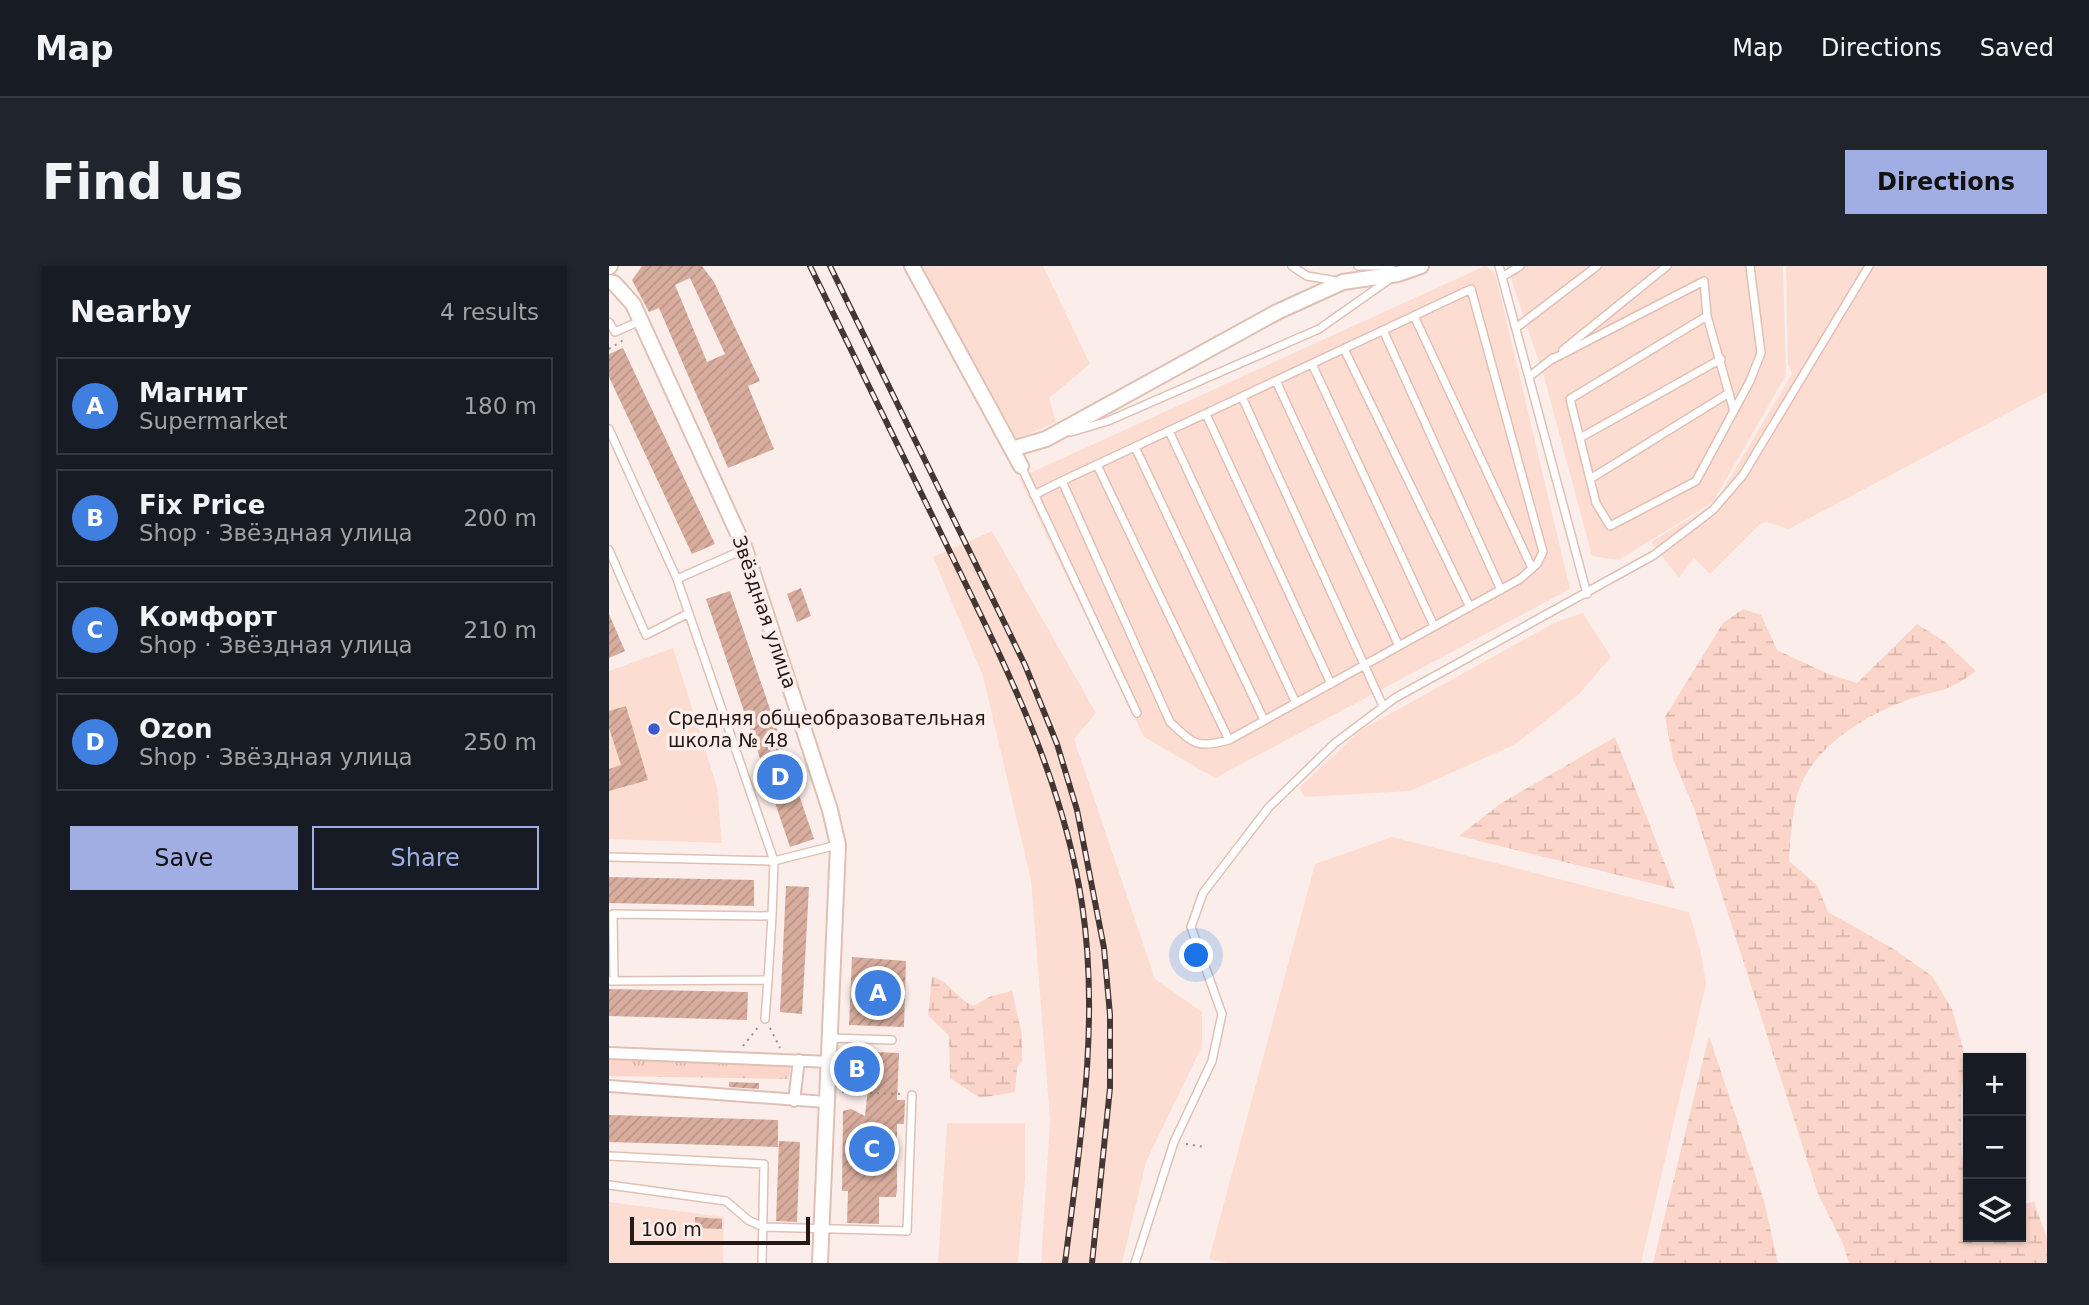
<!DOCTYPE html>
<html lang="en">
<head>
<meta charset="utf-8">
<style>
	:root { --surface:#171b24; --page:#20242c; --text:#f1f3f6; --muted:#9ea1a6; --line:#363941; --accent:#a0aee4 }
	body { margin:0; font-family:"DejaVu Sans",sans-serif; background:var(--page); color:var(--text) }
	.controls { position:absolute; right:21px; bottom:21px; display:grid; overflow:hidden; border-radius:0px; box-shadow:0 2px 5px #0004 }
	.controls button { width:63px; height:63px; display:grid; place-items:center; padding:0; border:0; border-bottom:2px solid var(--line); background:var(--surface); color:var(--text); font:35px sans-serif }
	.scale { position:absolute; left:21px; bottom:18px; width:180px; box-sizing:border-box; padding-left:7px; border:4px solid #231814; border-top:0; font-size:19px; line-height:24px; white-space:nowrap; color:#231814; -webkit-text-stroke:5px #fbeeea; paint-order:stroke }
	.you { position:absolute; left:588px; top:690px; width:24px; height:24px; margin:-18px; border:5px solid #fff; border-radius:50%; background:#1a73e8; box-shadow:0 0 0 10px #1a73e833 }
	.badge { display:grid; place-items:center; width:46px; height:46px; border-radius:50%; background:var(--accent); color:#fff; font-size:23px; font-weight:700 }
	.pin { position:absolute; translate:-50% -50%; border:4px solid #fff; box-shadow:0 2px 7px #0006 }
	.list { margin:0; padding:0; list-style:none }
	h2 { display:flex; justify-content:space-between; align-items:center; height:91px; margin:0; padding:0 28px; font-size:30px }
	h2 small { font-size:23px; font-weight:400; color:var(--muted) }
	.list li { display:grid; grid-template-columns:46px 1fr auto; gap:21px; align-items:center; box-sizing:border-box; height:98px; margin:0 14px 14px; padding:0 14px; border:2px solid var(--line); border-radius:0px }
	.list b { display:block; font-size:26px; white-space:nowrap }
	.list p { margin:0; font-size:23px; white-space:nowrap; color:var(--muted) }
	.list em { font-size:23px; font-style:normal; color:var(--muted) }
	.actions { display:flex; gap:14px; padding:21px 28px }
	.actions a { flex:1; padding:16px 0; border:2px solid var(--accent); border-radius:0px; text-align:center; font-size:24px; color:var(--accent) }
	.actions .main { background:var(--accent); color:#111 }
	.icon { flex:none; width:38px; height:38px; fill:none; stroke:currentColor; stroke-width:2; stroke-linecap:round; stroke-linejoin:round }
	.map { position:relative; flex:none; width:1438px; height:997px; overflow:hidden; border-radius:0px }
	header { display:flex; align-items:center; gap:42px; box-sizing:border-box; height:98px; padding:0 35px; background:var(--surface); border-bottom:2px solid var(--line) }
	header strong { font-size:33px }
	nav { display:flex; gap:38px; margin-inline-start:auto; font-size:24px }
	.intro { display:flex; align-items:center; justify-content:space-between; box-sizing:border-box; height:168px; padding:0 42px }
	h1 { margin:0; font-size:49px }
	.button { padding:18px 32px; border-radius:0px; background:var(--accent); color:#111; font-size:24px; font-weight:700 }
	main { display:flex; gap:42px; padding:0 42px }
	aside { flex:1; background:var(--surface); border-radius:0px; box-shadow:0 2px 5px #0004 }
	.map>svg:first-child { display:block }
</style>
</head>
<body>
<header>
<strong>Map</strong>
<nav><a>Map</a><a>Directions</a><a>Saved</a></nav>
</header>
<div class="intro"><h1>Find us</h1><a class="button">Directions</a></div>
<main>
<aside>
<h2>Nearby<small>4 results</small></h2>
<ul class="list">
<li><span class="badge" style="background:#3f7fe0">A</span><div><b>Магнит</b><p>Supermarket</p></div><em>180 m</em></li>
<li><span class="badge" style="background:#3f7fe0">B</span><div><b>Fix Price</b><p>Shop · Звёздная улица</p></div><em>200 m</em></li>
<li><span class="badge" style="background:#3f7fe0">C</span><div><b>Комфорт</b><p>Shop · Звёздная улица</p></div><em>210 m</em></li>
<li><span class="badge" style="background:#3f7fe0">D</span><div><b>Ozon</b><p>Shop · Звёздная улица</p></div><em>250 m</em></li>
</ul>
<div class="actions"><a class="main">Save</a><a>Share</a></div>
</aside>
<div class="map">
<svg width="1438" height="997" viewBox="0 0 1438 997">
	<defs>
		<pattern id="grass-tufts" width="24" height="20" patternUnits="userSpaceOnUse" patternTransform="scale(1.75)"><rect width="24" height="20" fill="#fbd5c9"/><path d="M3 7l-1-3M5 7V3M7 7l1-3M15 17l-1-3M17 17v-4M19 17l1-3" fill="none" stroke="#d7b6ac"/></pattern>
		<pattern id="wetland-marsh" width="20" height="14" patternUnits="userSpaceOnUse" patternTransform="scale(1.75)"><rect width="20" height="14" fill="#fbd5c9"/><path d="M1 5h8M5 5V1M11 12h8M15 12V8" fill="none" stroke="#d7b6ac"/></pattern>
		<pattern id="building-hatch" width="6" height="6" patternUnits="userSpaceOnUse" patternTransform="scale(1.75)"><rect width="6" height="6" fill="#d8ad9e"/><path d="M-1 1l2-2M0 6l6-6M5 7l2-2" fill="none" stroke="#b99487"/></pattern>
	</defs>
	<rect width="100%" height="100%" fill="#fbeeea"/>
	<path fill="#fddcd1" d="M311,0H434L481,98L440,132L447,156L408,173Z
		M876,0L886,7L961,323L606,512L535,471L410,212Z
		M898,0H1174L1177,109L1104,236L1010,294L983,290L935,111Z
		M1177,0H1438V126L1180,263L1157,256L1151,258L1101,308L1085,292L1070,312L1042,276L1106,237L1183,108L1179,98Z
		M383,265L487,447L465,473L546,713L593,746V780L537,896L513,997H432L441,854L422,614L374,410L324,291Z
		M974,347L1002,391L969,429L905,479L801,525L696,531L690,522L752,464L947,356Z
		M64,382L108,521L113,577L0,573V405Z
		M783,571L1080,646L1092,687L1097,718L1032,997H619L600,993L706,598Z
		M338,857H416V913L409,997H329Z
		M0,936L115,951L114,997H0Z"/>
	<path fill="url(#grass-tufts)" d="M0,792L182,799L180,813L0,810Z"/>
	<path fill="url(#wetland-marsh)" d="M1134,343L1152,349L1168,384L1217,407L1248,417L1308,358L1336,376L1367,405C1338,427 1330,423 1298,434C1255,450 1201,482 1188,530C1183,551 1181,573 1180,595L1208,619L1219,646L1283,682L1323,710L1343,743L1357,793L1352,826V884L1359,931V971H1412V938L1425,936L1438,972V997H1240L1234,978L1209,928L1085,542L1064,493L1056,451L1114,357Z
		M1006,471L1066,623L850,570L891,538Z
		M323,710C340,716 348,732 364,740L382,730L403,725L413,768V794L408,802L406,826L371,832L341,812L340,770L319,749Z
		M1100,770L1155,935L1169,997H1044Z"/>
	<path fill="url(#building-hatch)" fill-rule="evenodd" d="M33,0H93L105,16L151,115L139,120L165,183L119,202L50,42L40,46L23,14ZM81,12L116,88L98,96L66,19Z
		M14,82L106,278L83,288L0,111V88Z
		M192,322L202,350L188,356L178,328Z
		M121,325L205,573L181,581L97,333Z
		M0,348L16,385L0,392Z
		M17,440L39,514L0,525V503L12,499L0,462V445Z
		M0,611L145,614V640L0,637Z
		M177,620L200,621L193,748L171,746Z
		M243,691L297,695L295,761L240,759Z
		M0,723L139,726L138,754L0,750Z
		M245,785L290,787L288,834H296L295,858H288V924L287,931H270V958L238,957L239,925H233L234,845L242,843L256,850L259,823H244Z
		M120,816L150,817V823L120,821Z
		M0,849L169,854V881L0,876Z
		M170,875L191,876L188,956L167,955Z
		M86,951L113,953V963L86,962Z"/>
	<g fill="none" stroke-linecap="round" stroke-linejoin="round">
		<defs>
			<path id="service" d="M683,0L698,10L728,15
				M749,0H778L787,6
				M890,0L978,328
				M893,11L911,0
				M805,50L923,302
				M1098,50L961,133L987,237L1001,260L1087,215L1141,115L1152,87L1141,0
				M0,56L6,66L31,55
				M907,62L988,0
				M774,64L892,324
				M735,83L861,341
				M954,84L1058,0
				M942,94L1095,15L1098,50L1125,145
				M703,98L825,360
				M920,111L944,92
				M667,115L790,380
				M633,131L774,440
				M597,148L722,418
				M0,163L68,313L165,595L163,650L4,648L5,714
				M560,165L687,437
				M462,166L499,155L710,63L781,13
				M971,172L1112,93
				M526,181L655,454
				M488,199L620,474
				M412,200L528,447
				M981,213L1120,127
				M425,229L453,215L862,23L934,286L928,298L911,313L620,474C587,483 585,478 561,456L453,215
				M0,284L37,369L80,347
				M68,313L136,283
				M0,591L165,595L228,579
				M0,715L159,714L163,650
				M156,753L159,714
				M222,772L283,774
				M0,890L155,898L153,997
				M0,919L117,935L139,954L154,961L298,965L303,829
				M526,997L565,876L603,795L613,748L582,661L594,627L660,541L726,477L786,432L1045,289L1104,244L1134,209L1260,0"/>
			<path id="pedestrian" d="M0,787L222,796
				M0,820L217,836
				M185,835L190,794"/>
			<path id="minor" d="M303,0L412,200
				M0,1L1,0
				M0,16L5,17L24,38L136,283L221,544L229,579L211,997
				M403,183L437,173L668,46L734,16L789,8L812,0"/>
		</defs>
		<use href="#service" stroke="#e0c0b5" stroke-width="10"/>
		<use href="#pedestrian" stroke="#e0c0b5" stroke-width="14"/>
		<use href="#minor" stroke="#e0c0b5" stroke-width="18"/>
		<path stroke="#9b8f8b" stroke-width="2" stroke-dasharray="2 5" stroke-linecap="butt" d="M0,83L16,73
			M161,762L171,782
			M134,780L150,760
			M233,826L294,828
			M577,878L596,881"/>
		<use href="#service" stroke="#fff" stroke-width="7"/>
		<use href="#pedestrian" stroke="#fff" stroke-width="10"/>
		<use href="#minor" stroke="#fff" stroke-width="14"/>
		<defs>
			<path id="rail" d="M201,0C248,95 294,191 341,286C396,399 454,512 473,638C491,757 471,878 456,997
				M221,0L416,399L448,478L468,544L495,682L501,749V822L483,997"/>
		</defs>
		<use href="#rail" stroke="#423733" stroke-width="6"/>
		<use href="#rail" stroke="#fbeeea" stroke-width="3.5" stroke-dasharray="10" stroke-linecap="butt"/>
	</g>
	<circle fill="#3e5acd" stroke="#fbeeea" stroke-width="2.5" cx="45" cy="463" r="7"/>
	<g text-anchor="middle" stroke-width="7" stroke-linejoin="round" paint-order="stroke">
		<g font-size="19" fill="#231814" stroke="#fbeeea">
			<text transform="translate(156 346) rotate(71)" y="7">Звёздная улица</text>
		</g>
		<g font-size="19" fill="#231814" stroke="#fbeeea" text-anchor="start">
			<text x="59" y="459">Средняя общеобразовательная<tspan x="59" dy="22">школа № 48</tspan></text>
		</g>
	</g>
</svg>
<div class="controls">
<button>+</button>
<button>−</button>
<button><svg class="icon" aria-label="layers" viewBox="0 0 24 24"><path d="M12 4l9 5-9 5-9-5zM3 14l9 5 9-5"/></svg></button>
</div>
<div class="scale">100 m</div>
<div class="you"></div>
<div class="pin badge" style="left:269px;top:727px;background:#3f7fe0">A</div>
<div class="pin badge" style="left:248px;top:803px;background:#3f7fe0">B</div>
<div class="pin badge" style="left:263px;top:883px;background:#3f7fe0">C</div>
<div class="pin badge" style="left:171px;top:511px;background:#3f7fe0">D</div>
</div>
</main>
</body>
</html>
